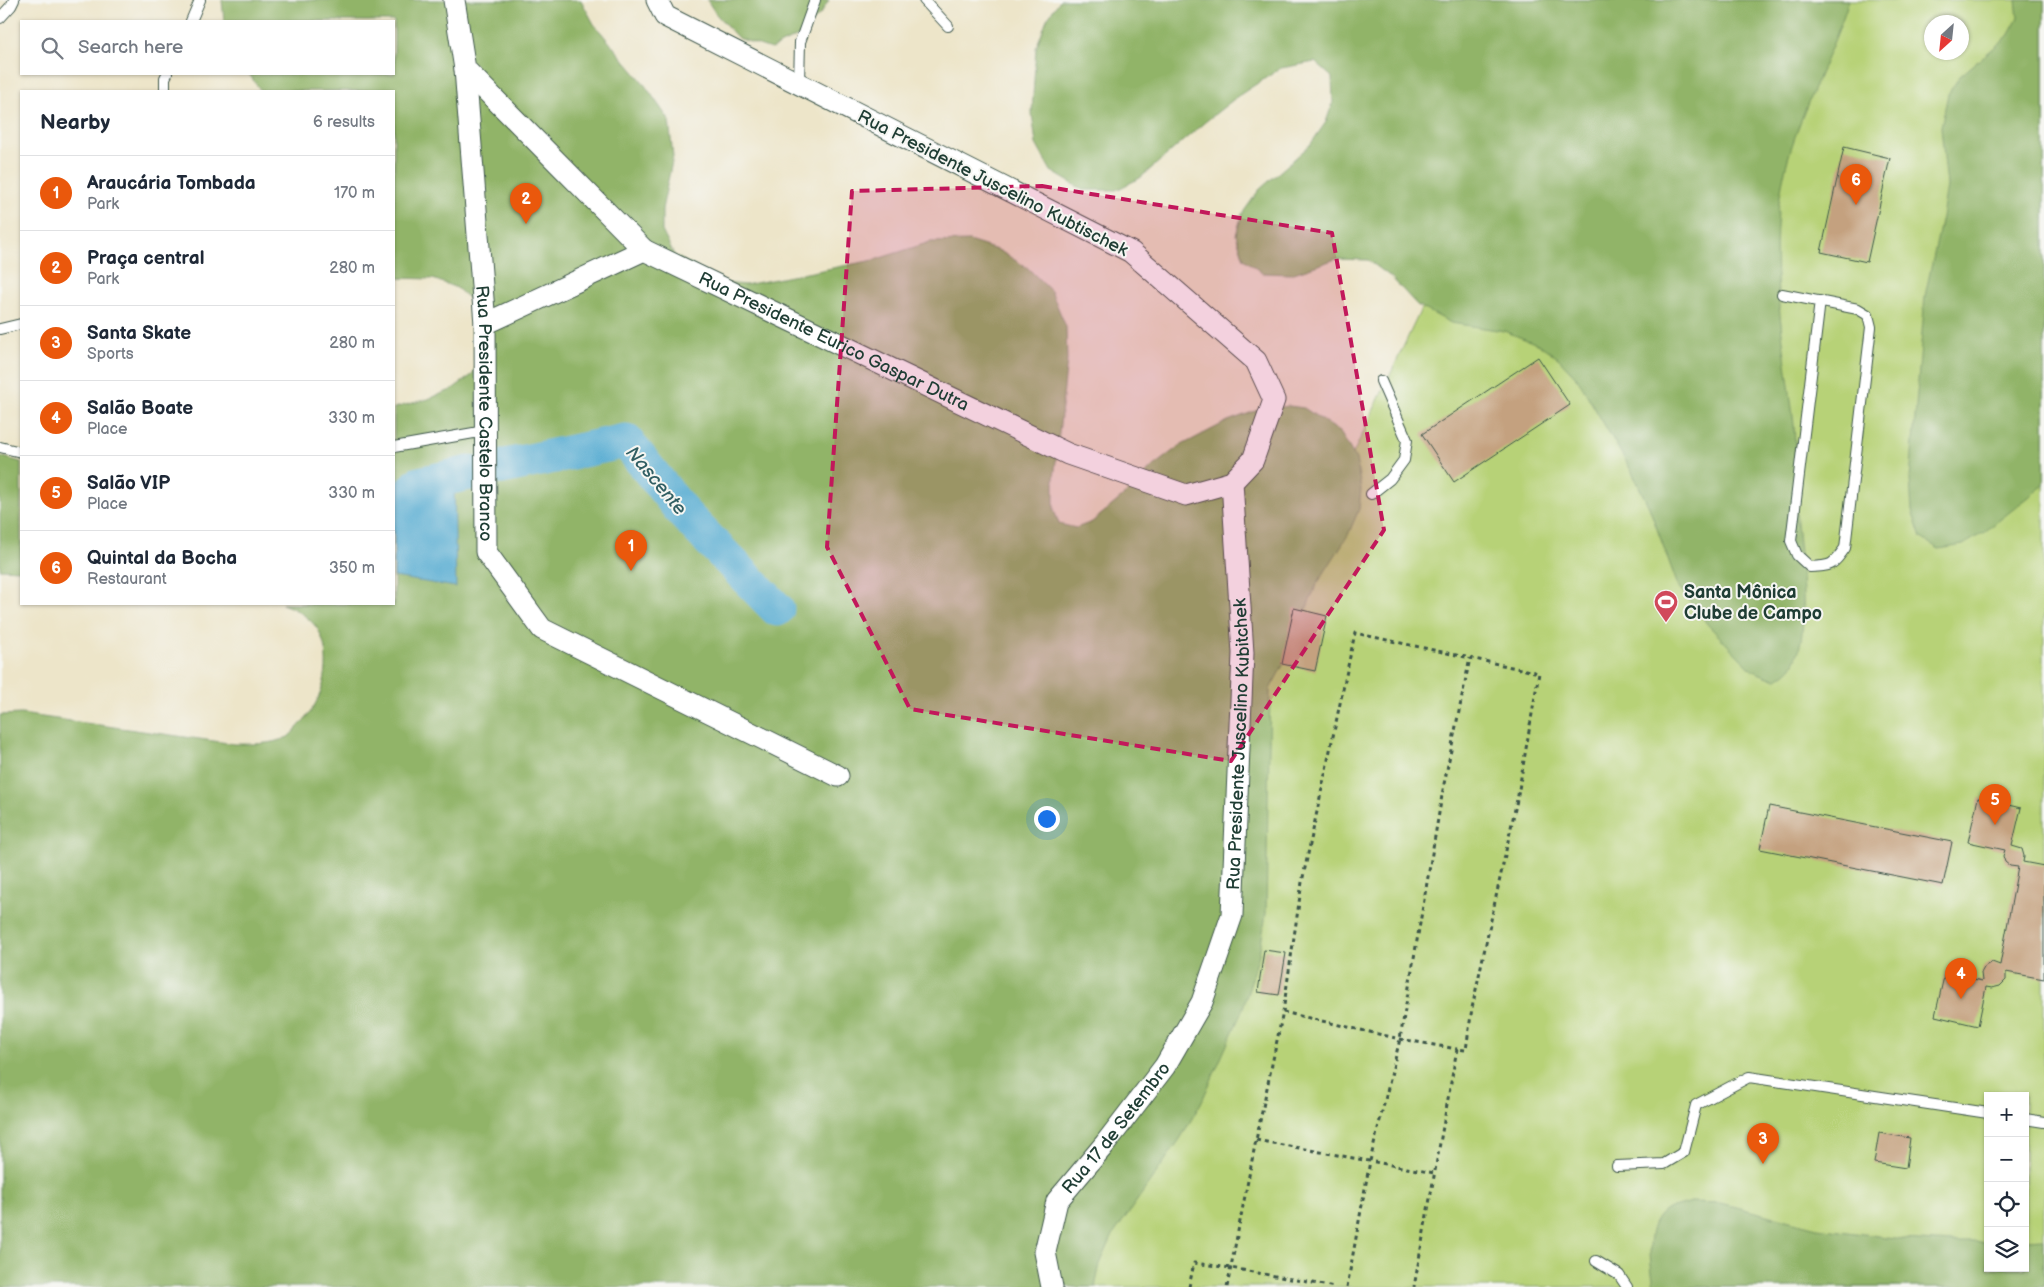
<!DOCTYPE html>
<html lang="en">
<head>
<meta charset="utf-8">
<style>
	:root { --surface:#fff; --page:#f2f2f3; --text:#1f2937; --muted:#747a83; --line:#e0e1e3; --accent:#ea580c }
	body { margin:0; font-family:"Balsamiq Sans",sans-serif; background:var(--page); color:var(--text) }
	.controls { position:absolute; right:15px; bottom:15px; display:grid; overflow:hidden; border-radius:0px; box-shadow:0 1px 4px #0004 }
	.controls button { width:45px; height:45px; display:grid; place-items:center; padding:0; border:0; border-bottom:1px solid var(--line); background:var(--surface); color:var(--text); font:25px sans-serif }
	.compass { position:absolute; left:1924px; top:15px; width:45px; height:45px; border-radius:50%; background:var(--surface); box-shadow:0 1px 4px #0004; rotate:207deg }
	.you { position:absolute; left:1046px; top:818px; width:18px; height:18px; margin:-12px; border:4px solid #fff; border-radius:50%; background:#1a73e8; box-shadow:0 0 0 8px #1a73e833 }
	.badge { display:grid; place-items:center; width:32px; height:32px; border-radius:50%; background:var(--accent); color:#fff; font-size:16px; font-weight:700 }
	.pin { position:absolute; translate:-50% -41px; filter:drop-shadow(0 1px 2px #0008) }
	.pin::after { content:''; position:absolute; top:26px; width:18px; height:15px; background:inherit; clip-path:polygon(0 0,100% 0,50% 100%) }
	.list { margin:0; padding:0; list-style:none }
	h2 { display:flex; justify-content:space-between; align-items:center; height:65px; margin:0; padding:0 20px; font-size:21px }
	h2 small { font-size:16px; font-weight:400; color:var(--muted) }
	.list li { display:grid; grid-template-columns:32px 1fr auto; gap:15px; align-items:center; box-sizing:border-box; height:75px; padding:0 20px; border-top:1px solid var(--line) }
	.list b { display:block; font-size:19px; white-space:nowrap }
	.list p { margin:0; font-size:16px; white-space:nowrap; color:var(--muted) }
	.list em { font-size:16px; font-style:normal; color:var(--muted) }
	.icon { flex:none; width:28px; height:28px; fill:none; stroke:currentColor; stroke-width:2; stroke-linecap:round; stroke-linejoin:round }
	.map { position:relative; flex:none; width:2044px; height:1287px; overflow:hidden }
	.search { position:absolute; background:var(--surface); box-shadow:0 1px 4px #0004; left:20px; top:20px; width:375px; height:55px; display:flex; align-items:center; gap:12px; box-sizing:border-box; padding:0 18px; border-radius:0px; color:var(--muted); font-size:19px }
	.panel { position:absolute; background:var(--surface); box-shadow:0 1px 4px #0004; left:20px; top:90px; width:375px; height:515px; border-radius:0px }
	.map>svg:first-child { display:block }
</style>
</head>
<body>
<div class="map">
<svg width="2044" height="1287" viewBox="0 0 2044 1287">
	<rect width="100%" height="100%" fill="#f6f6f2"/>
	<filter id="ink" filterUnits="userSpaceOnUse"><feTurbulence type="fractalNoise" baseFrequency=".02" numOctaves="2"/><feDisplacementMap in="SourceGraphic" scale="10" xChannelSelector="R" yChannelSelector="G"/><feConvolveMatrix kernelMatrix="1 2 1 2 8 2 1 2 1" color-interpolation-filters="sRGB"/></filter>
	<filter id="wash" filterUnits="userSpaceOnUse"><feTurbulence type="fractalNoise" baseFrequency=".0096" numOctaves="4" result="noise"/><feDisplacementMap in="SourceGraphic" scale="20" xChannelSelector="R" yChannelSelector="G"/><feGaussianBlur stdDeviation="1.12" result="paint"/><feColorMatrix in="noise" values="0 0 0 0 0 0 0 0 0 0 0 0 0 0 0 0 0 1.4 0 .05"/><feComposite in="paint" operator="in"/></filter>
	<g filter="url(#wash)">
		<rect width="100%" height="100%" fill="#ede5c9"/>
		<path fill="#b7d277" stroke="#6b8856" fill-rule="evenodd" d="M1455,0H2044V1287H1073L1270,689L1305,556L1461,224ZM1932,22H1962V52H1932ZM1988,1096H2025V1268H1988Z"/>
		<path fill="#91b468" stroke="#58784e" d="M222,0H581L594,24L642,81L669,120L673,157L662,209V231L674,255L724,283L745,285L874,260L930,242L969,241L1000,251L1028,268L1051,291L1066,327L1067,360L1054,479V510L1059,524L1076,528L1092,522L1121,498L1152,467L1178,447L1228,421L1258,410L1289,406L1304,408L1340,432L1356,459L1361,489L1359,509L1348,535L1317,584L1304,614L1298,638L1270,689L1266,914L1259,955L1242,1011L1201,1103L1180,1139L1113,1235L1100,1264L1095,1287H0V715L21,714L235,744C253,744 270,745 288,737C292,734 295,730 299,726C321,704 333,669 322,638C317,622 298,609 282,604H394V408L428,399L451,390L472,375L486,347L477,306L457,288L433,279L394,278V91H261L249,74H394V21H224Z
			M707,0H829L821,13L800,35L771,49L738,38L716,14Z
			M1060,0H1849C1829,63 1795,118 1782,184C1767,265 1785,345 1794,425C1796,452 1795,480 1796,508C1798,550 1813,629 1793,665C1790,671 1781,676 1776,680L1753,671L1708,625L1678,586L1649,507L1631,470L1577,378L1558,358L1540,345L1504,331L1451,323L1417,305L1391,277L1368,260L1336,259L1291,274L1262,273L1244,259L1236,235L1242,214L1259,190L1310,145L1326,122L1333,102L1332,77L1315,62L1281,68L1238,96L1205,122L1140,178L1116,190H1083L1051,171L1036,144L1032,113L1036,48L1047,19Z
			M2016,0H2044V485L1983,533L1963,545L1939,549L1921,538L1912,511L1910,479L1925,296L1942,217L1947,186L1941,127L1948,94L1960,76L2008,36L2018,18Z
			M0,456L21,462V570L0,569Z
			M1691,1202L1720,1203L1817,1228L1902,1239L1953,1242H1988V1268H2025V1240L2044,1239V1287H1654C1651,1263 1642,1223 1668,1209C1674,1206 1684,1205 1691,1202Z"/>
		<path fill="#56acd2" stroke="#3a7483" d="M454,477L456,587L394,577V483Z"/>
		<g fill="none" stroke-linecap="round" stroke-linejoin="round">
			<path stroke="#56acd2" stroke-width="35" d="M501,467L626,441L685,515L777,609
				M394,513L419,484L470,473"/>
		</g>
		<g id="blocks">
			<path fill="#c4a17f" d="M1844,147L1890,158L1867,262L1821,252Z
				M1538,357L1570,405L1454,482L1422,434Z
				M1294,608L1327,616L1315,671L1282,664Z
				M1978,798L2021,808L2012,846L2022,849L2024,856L2023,862L2044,866V979L2006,972V980L2000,986L1992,988L1986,987L1978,1026L1935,1016L1945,972L1982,981L1981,973L1985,966L1992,962L2000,965L2018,867L2010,866L2005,862L2003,856L2005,850L1968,842Z
				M1769,806L1952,842L1943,885L1760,849Z
				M1264,950L1286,953L1279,995L1258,992Z
				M1879,1133L1910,1138L1906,1168L1874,1163Z"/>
		</g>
	</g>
	<g filter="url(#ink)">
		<use href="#blocks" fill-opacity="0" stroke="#3e564a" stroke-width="1"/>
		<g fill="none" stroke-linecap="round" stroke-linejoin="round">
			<defs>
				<path id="lane" d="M924,0L948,26
					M0,18L11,6L14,0
					M191,21L200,0
					M799,83L800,42L815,0
					M165,91V78L167,74
					M1782,294L1858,309L1868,315L1871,327L1845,548C1832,566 1832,566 1810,567L1797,555L1791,541L1820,301
					M0,329L21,324
					M0,447L21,452
					M394,447L485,431
					M1371,494L1390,479L1404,460L1407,440L1381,381
					M2025,1119L2044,1122
					M1617,1166L1664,1164L1684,1152L1696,1105L1749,1077L1988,1113
					M1596,1261L1619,1275L1627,1287"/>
				<g id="street">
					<path id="s1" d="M454,0L465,69L485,324L486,552L542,629L838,776"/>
					<path d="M465,69L644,250"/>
					<path id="s2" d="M485,324L644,250L1068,454L1186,495L1232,482L1253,460L1274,400L1256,361L1131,252L665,16L657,0"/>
					<path id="s3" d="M1052,1287L1045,1252L1057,1201L1105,1144L1165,1066L1202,1002L1232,915L1243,653L1232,482"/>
				</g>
			</defs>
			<use href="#lane" stroke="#3e564a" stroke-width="12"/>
			<use href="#street" stroke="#3e564a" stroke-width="23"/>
			<path stroke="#3e564a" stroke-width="3" stroke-dasharray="4 4" stroke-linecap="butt" d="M1283,1012L1400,1039L1457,1049
				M1256,1140L1434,1173
				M1189,1287L1194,1263L1231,1268L1335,1287
				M1227,1287L1256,1140L1283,1012L1302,882L1355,633L1539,673L1518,795L1472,1008L1466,1050L1457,1049L1414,1287
				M1347,1287L1370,1161L1400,1039L1444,784L1470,658"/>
			<use href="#lane" stroke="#fff" stroke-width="10"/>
			<use href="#street" stroke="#fff" stroke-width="21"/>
		</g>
	</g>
	<path fill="#c2185b" fill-opacity="0.2" stroke="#c2185b" stroke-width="4" stroke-dasharray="10 6" stroke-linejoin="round" d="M1042,186L1332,233L1384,530L1231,761L910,709L827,547L852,191Z"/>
	<defs>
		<symbol id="stadium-pin" viewBox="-11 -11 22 30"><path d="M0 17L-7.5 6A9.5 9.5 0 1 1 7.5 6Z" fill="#d1495b" stroke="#f6f6f2"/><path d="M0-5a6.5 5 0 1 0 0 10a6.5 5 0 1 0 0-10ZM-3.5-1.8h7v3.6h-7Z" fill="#fff"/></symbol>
	</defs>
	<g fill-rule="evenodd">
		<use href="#stadium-pin" x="1652" y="588" width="28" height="38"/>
	</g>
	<g text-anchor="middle" stroke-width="4" stroke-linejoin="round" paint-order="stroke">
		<g font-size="18" fill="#1f3d34" stroke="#f6f6f2">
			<text transform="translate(993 183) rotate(27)" y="6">Rua Presidente Juscelino Kubtischek</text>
			<text dy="6" stroke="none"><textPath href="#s2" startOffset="386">Rua Presidente Eurico Gaspar Dutra</textPath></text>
			<text dy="6" stroke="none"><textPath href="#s1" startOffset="415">Rua Presidente Castelo Branco</textPath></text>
			<text dy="6" stroke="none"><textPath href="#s3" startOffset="598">Rua Presidente Juscelino Kubitchek</textPath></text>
			<text dy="6" stroke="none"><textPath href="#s3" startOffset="182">Rua 17 de Setembro</textPath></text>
		</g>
		<g font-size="18" font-weight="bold" fill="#1f3d34" stroke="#f6f6f2" text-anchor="start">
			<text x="1684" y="598">Santa Mônica<tspan x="1684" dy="21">Clube de Campo</tspan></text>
		</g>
		<g font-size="19" font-style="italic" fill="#305e63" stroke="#f6f6f2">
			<text transform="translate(657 480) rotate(50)" y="7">Nascente</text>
		</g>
	</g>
</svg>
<div class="controls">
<button>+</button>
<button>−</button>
<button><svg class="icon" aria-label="locate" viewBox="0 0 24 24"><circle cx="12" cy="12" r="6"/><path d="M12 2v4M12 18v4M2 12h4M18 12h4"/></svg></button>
<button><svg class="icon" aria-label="layers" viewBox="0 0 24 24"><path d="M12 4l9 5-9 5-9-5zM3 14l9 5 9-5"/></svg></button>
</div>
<svg class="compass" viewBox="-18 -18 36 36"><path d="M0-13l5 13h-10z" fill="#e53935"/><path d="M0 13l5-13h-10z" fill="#747a83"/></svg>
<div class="you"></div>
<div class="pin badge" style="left:631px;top:571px">1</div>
<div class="pin badge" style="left:526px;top:224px">2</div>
<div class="pin badge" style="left:1763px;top:1164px">3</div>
<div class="pin badge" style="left:1961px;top:999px">4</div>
<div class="pin badge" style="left:1995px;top:825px">5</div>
<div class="pin badge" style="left:1856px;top:205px">6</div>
<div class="search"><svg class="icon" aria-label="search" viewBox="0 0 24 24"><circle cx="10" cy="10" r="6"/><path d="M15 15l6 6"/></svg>Search here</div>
<section class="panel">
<h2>Nearby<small>6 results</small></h2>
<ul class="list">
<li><span class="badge">1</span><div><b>Araucária Tombada</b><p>Park</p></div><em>170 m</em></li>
<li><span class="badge">2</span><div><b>Praça central</b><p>Park</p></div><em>280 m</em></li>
<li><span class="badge">3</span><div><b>Santa Skate</b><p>Sports</p></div><em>280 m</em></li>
<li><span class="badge">4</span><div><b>Salão Boate</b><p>Place</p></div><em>330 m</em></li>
<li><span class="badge">5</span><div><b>Salão VIP</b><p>Place</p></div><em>330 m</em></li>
<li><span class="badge">6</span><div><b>Quintal da Bocha</b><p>Restaurant</p></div><em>350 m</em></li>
</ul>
</section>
</div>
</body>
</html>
